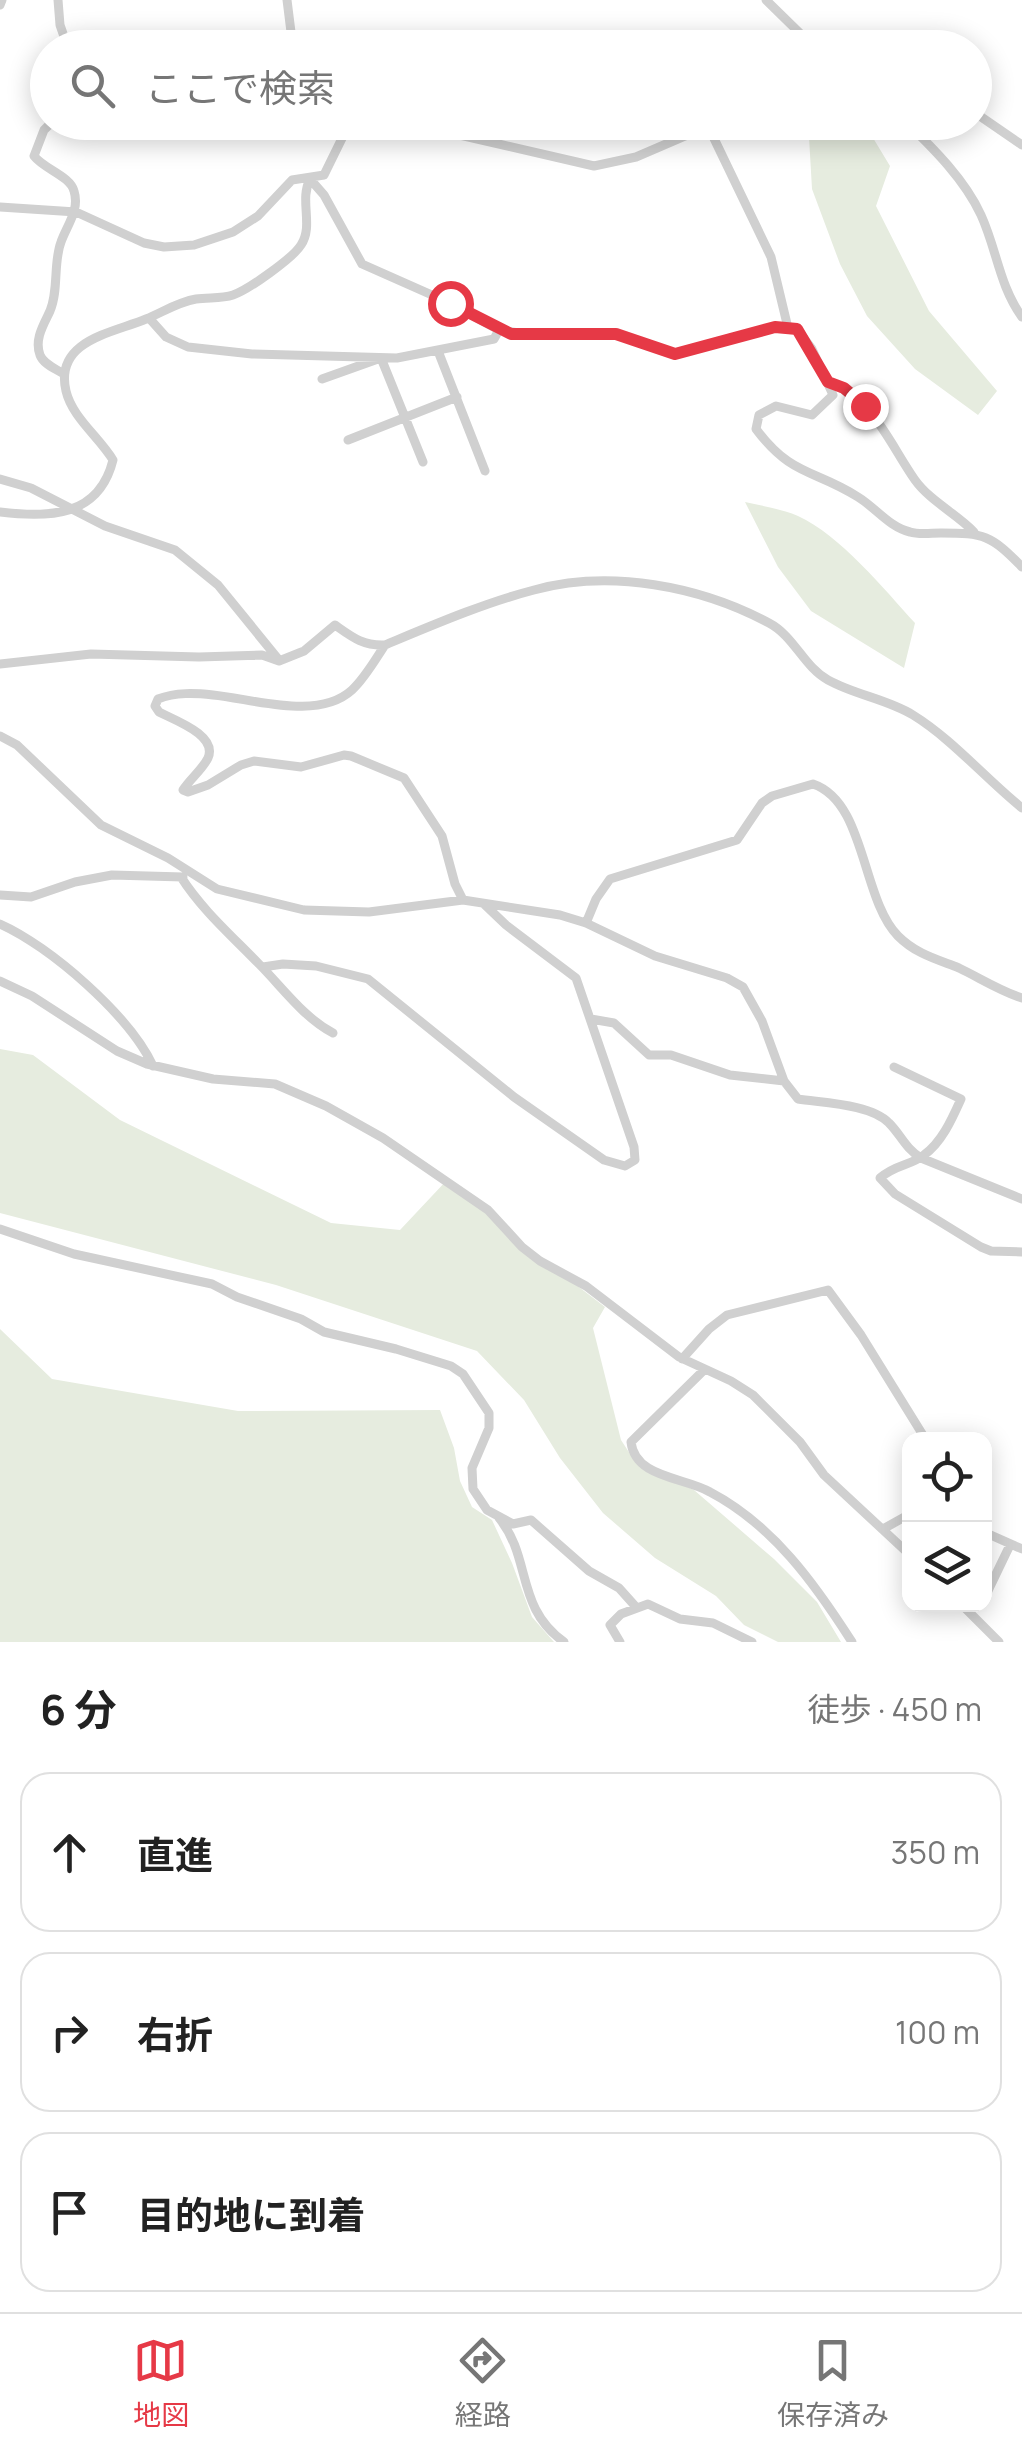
<!DOCTYPE html>
<html lang="ja">
<head>
<meta charset="utf-8">
<style>
	:root { --surface:#fff; --page:#f6f6f6; --text:#222; --muted:#767676; --line:#e0e0e0; --accent:#e63946 }
	body { margin:0; font-family:Manrope,"Noto Sans JP",sans-serif; background:var(--page); color:var(--text) }
	.controls { position:absolute; right:30px; bottom:30px; display:grid; overflow:hidden; border-radius:20px; box-shadow:0 5px 25px #0003 }
	.controls button { width:90px; height:90px; display:grid; place-items:center; padding:0; border:0; border-bottom:2px solid var(--line); background:var(--surface); color:var(--text); font:50px sans-serif }
	.stop { position:absolute; width:30px; height:30px; margin:-22px; border:8px solid #e63946; border-radius:50%; background:#fff }
	.stop.end { background:#e63946; border-color:#fff; box-shadow:0 2px 10px #0008 }
	.list { margin:0; padding:0; list-style:none }
	h2 { display:flex; justify-content:space-between; align-items:center; height:130px; margin:0; padding:0 40px; font-size:42px }
	h2 small { font-size:32px; font-weight:400; color:var(--muted) }
	.list li { display:grid; grid-template-columns:65px 1fr auto; gap:30px; align-items:center; box-sizing:border-box; height:160px; margin:0 20px 20px; padding:0 20px; border:2px solid var(--line); border-radius:30px }
	.list b { display:block; font-size:38px; white-space:nowrap }
	.list em { font-size:32px; font-style:normal; color:var(--muted) }
	.icon { flex:none; width:55px; height:55px; fill:none; stroke:currentColor; stroke-width:2; stroke-linecap:round; stroke-linejoin:round }
	.map { position:relative; flex:none; width:1022px; height:1642px; overflow:hidden }
	.search { position:absolute; background:var(--surface); box-shadow:0 5px 25px #0003; left:30px; right:30px; top:30px; height:110px; display:flex; align-items:center; gap:25px; box-sizing:border-box; padding:0 35px; border-radius:55px; color:var(--muted); font-size:38px }
	.sheet { height:670px; background:var(--surface) }
	nav { display:flex; justify-content:space-around; align-items:center; box-sizing:border-box; height:140px; border-top:2px solid var(--line); background:var(--surface); font-size:28px; color:var(--muted) }
	nav a { display:grid; justify-items:center; gap:5px }
	nav .on { color:var(--accent) }
	.map>svg:first-child { display:block }
</style>
</head>
<body>
<div class="map">
<svg width="1022" height="1642" viewBox="0 0 1022 1642">
	<rect width="100%" height="100%" fill="#fff"/>
	<path fill="#e6ecdf" d="M830,122L864,123L890,166L876,206L929,311L997,391L978,415L915,369L867,316L840,264L812,189L809,137Z
		M745,502C762,506 782,509 798,516C840,535 884,589 915,623L904,668L811,611L778,567Z
		M0,1049L33,1055L120,1120L331,1223L400,1230L447,1180L520,1242L605,1307L593,1328L621,1440L636,1463L694,1490L774,1559L817,1602L841,1642H778L744,1625L716,1596L655,1558L603,1513L560,1458L524,1400L477,1351L276,1285L0,1213Z
		M0,1329L52,1379L238,1411L440,1410L454,1448L460,1481L472,1507L492,1520L512,1563L532,1617L554,1642H0Z"/>
	<g fill="none" stroke-linecap="round" stroke-linejoin="round">
		<path stroke="#d0d0d0" stroke-width="9" d="M58,0L60,25L68,48
			M287,0L293,48
			M766,0L815,48
			M0,5L2,0
			M974,112L1022,145
			M52,122L44,130L34,156C44,169 70,176 74,191C80,210 67,225 61,242C53,263 59,290 50,311C44,324 34,339 40,355C43,364 56,369 64,374
			M403,122L594,166L636,157L708,126L771,257L788,328
			M906,122C934,149 965,180 981,215C997,250 999,285 1022,317
			M310,179L324,195L362,264L450,303L499,330L532,335L617,334L675,354L775,327L797,329L812,349L833,395L812,415L776,406L759,415L756,429C792,477 814,469 858,497C876,508 889,527 910,532C919,535 931,533 941,533C984,533 991,535 1022,567
			M0,207L76,212L144,243L164,247L194,245L233,232L258,216L292,180L324,175L350,122
			M149,318L166,337L188,347L252,354L397,358L494,339L499,330
			M438,351L485,471
			M381,358L423,462
			M322,379L378,359
			M828,382C874,399 889,443 915,480C930,501 957,514 974,532
			M348,440L457,397
			M0,479L31,488L105,526L175,550L218,585L279,660
			M0,512C49,518 99,517 113,460C99,437 72,417 66,391C54,340 113,333 146,319C163,312 178,302 196,299C208,297 221,299 233,295C248,290 293,258 301,245C314,226 299,200 310,179
			M385,645C375,660 365,678 352,690C318,721 254,699 213,695C195,693 176,692 158,699L155,706L159,712C174,720 218,735 208,758C202,770 190,779 183,790L188,792L208,785L241,765L254,761L301,767L344,755L351,756L404,778L442,836L455,884L463,900
			M0,664L91,654L199,657L262,655L279,661L304,651L335,625C352,637 363,646 385,645C433,625 484,603 534,590C610,569 700,586 769,623C794,636 804,667 828,680C855,695 887,699 913,715C952,739 986,779 1022,808
			M0,736L17,745L101,825L168,858L217,889L304,910L369,912L463,900L560,915L586,923L655,956L727,978L743,987L762,1021L784,1081L798,1099C823,1103 871,1104 889,1123C901,1135 905,1148 921,1158L1022,1199
			M181,877C202,910 232,936 259,964C282,987 304,1018 333,1033
			M0,895L31,897L75,882L112,875L183,877
			M586,923L596,899L610,879L737,840L762,803L772,796L813,784C866,802 861,898 898,936C916,954 936,959 959,968C980,978 1000,991 1022,998
			M0,924C50,946 130,1016 153,1066
			M263,967L283,964L316,966L368,979L514,1097L604,1160L625,1166L635,1160L634,1147L576,978L506,925L484,904
			M0,981L32,996L117,1051L147,1064L213,1079L275,1084L326,1106L383,1138L488,1210L522,1247L540,1261L586,1286L679,1357L731,1381L753,1395L800,1442L824,1475L910,1555
			M591,1019L614,1023L649,1055H671L730,1075L784,1081
			M894,1067L961,1099C952,1119 942,1142 924,1155C910,1166 896,1164 880,1178L895,1194L981,1247L991,1251L1022,1252
			M0,1229L74,1254L212,1284L237,1297L301,1319L324,1332L396,1349L451,1366L463,1374L489,1413V1428L472,1468L473,1489L487,1510L513,1524L531,1520L589,1571L619,1588L636,1607
			M682,1359L709,1329L727,1315L828,1290L861,1335L926,1440
			M704,1370L631,1442C635,1478 684,1477 710,1492C773,1525 815,1584 852,1642
			M499,1518C532,1558 515,1607 564,1642
			M883,1529L910,1514
			M984,1532L1022,1549
			M984,1599L1010,1545
			M961,1604L999,1642
			M620,1642L610,1625L621,1614L648,1604L680,1619L713,1623L752,1642"/>
	</g>
	<g fill="none" stroke-linecap="round" stroke-linejoin="round">
		<path stroke="#e63946" stroke-width="12" d="M450,303L511,334H616L675,354L775,327L797,329L828,382L844,388L865,406"/>
	</g>
</svg>
<div class="controls">
<button><svg class="icon" aria-label="locate" viewBox="0 0 24 24"><circle cx="12" cy="12" r="6"/><path d="M12 2v4M12 18v4M2 12h4M18 12h4"/></svg></button>
<button><svg class="icon" aria-label="layers" viewBox="0 0 24 24"><path d="M12 4l9 5-9 5-9-5zM3 14l9 5 9-5"/></svg></button>
</div>
<div class="stop" style="left:450px;top:303px"></div>
<div class="stop end" style="left:865px;top:406px"></div>
<div class="search"><svg class="icon" aria-label="search" viewBox="0 0 24 24"><circle cx="10" cy="10" r="6"/><path d="M15 15l6 6"/></svg>ここで検索</div>
</div>
<section class="sheet">
<h2>6 分<small>徒歩 · 450 m</small></h2>
<ul class="list">
<li><svg class="icon" aria-label="ahead" viewBox="0 0 24 24"><path d="M12 20V5M6 11l6-6 6 6"/></svg><div><b>直進</b></div><em>350 m</em></li>
<li><svg class="icon" aria-label="right" viewBox="0 0 24 24"><path d="M7 20v-9h11M14 6l5 5-5 5"/></svg><div><b>右折</b></div><em>100 m</em></li>
<li><svg class="icon" aria-label="arrive" viewBox="0 0 24 24"><path d="M6 21V4h12l-3 4 3 4H6"/></svg><div><b>目的地に到着</b></div></li>
</ul>
</section>
<nav>
<a class="on"><svg class="icon" aria-label="map" viewBox="0 0 24 24"><path d="M3 6l6-2 6 2 6-2v14l-6 2-6-2-6 2zM9 4v14M15 6v14"/></svg>地図</a>
<a><svg class="icon" aria-label="directions" viewBox="0 0 24 24"><path d="M12 3l9 9-9 9-9-9zM9 14v-3h6M13 9l2 2-2 2"/></svg>経路</a>
<a><svg class="icon" aria-label="saved" viewBox="0 0 24 24"><path d="M7 4h10v16l-5-4-5 4z"/></svg>保存済み</a>
</nav>
</body>
</html>
